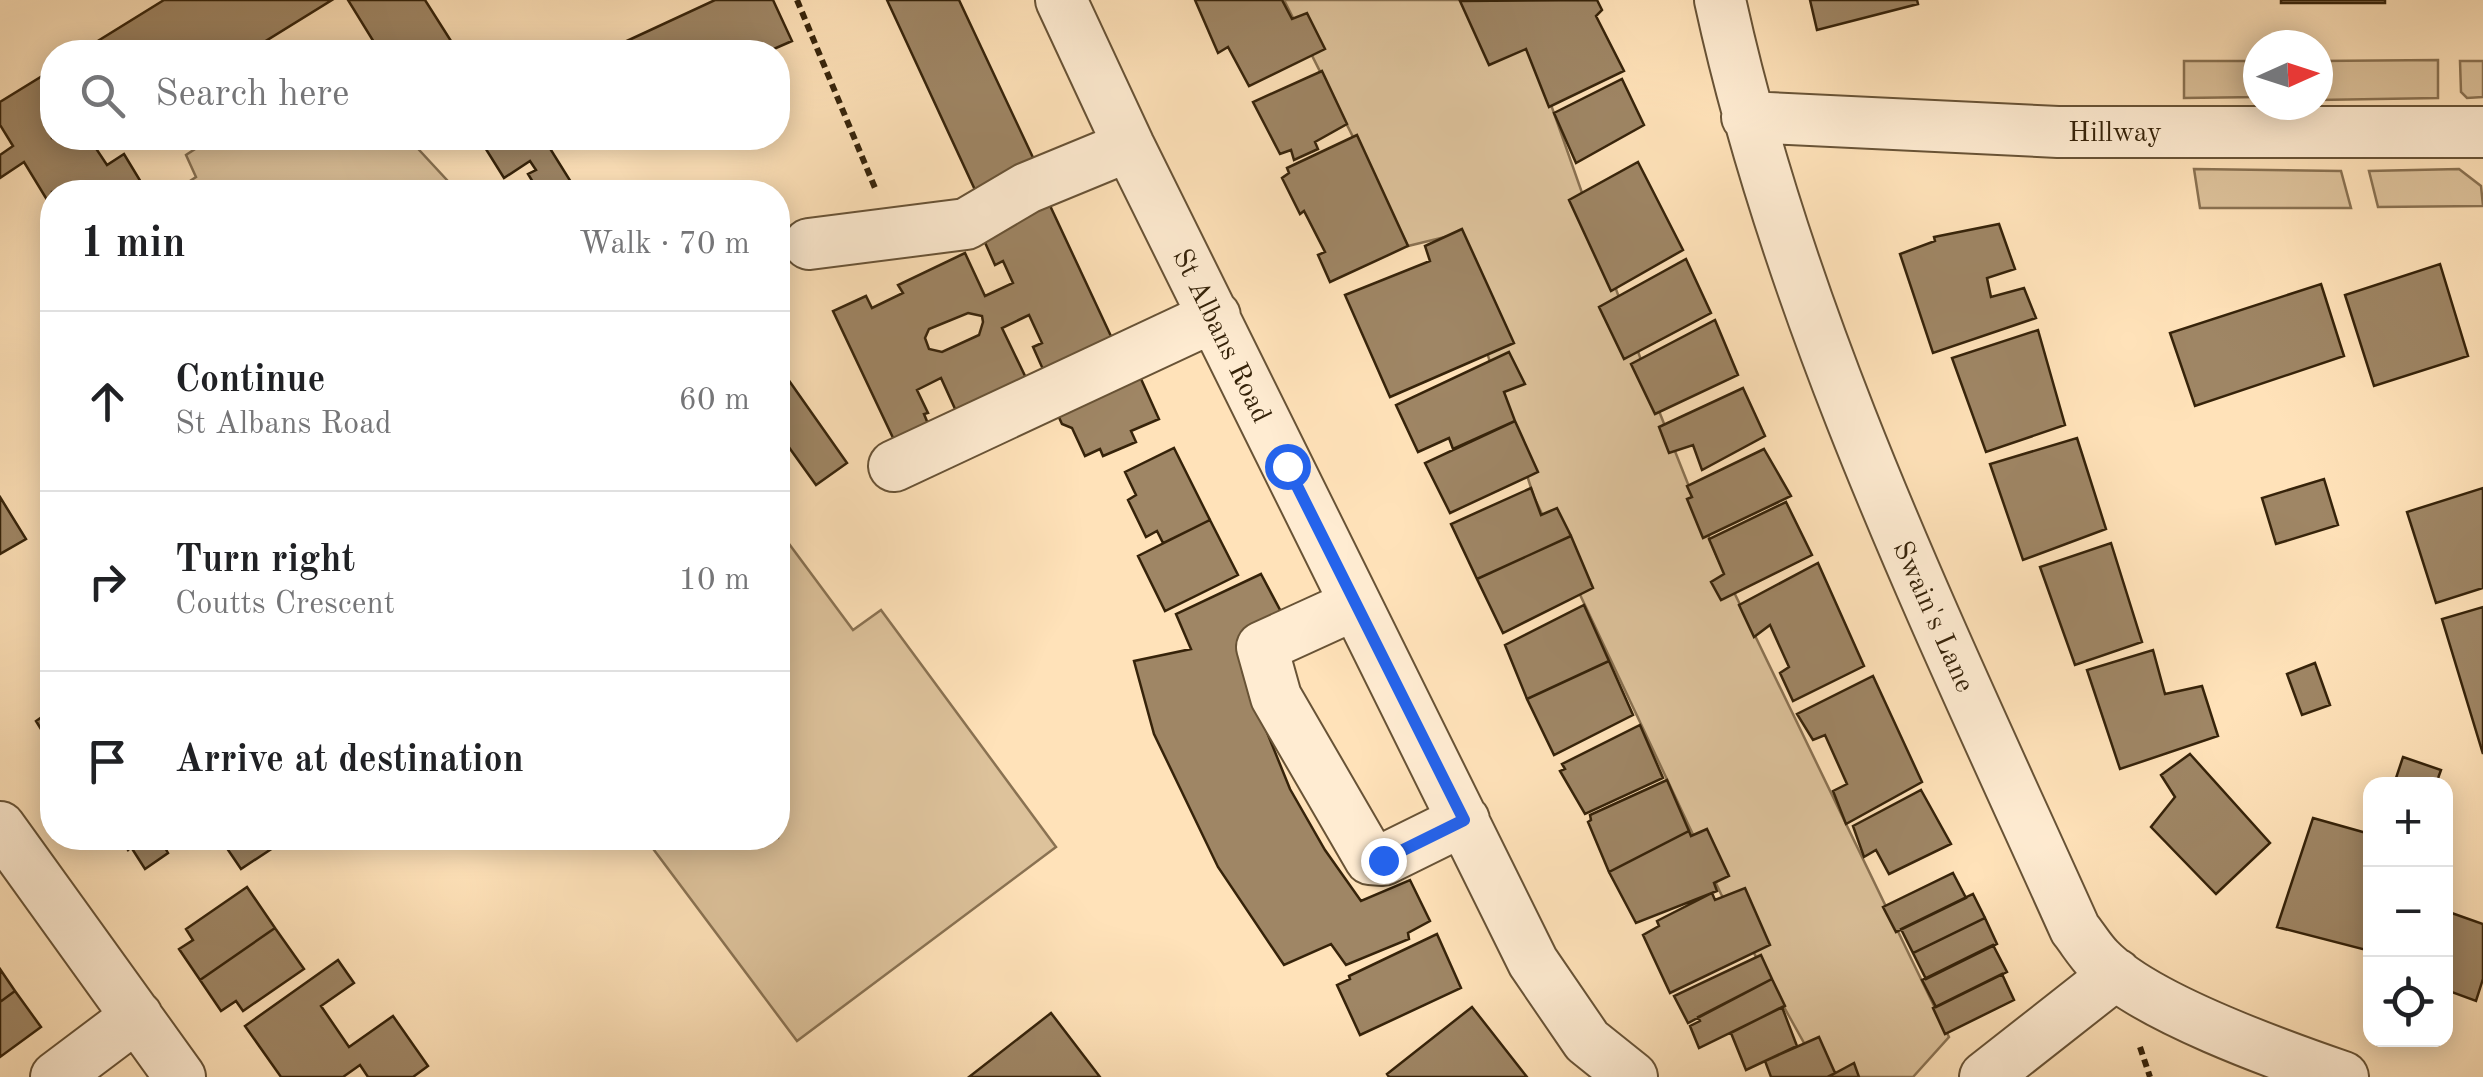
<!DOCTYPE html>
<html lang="en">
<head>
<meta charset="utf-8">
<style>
	:root { --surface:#fff; --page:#f6f6f6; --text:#202124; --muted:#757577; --line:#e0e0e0 }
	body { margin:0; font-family:"Old Standard TT",serif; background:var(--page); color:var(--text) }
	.controls { position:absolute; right:30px; bottom:30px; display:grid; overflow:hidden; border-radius:20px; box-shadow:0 5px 25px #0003 }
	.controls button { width:90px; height:90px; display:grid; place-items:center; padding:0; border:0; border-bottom:2px solid var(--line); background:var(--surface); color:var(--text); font:50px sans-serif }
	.compass { position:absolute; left:2243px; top:30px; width:90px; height:90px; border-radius:50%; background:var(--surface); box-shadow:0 5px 25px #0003; rotate:87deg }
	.stop { position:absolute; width:30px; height:30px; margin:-22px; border:8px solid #2563eb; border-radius:50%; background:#fff }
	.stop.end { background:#2563eb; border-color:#fff; box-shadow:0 2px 10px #0008 }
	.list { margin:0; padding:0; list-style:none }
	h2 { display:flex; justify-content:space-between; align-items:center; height:130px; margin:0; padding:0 40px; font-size:42px }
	h2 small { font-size:32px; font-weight:400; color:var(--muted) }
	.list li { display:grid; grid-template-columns:65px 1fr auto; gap:30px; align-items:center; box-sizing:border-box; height:180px; padding:0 40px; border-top:2px solid var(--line) }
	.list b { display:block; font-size:38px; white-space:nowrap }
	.list p { margin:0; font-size:32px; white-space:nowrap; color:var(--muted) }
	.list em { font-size:32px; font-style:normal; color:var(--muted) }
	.icon { flex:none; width:55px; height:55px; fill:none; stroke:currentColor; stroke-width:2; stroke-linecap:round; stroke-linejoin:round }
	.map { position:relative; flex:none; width:2483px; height:1077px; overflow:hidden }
	.search { position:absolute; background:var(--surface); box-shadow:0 5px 25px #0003; left:40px; top:40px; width:750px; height:110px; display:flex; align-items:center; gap:25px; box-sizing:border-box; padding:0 35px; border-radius:40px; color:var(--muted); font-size:38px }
	.panel { position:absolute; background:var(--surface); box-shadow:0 5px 25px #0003; left:40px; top:180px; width:750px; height:670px; border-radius:40px }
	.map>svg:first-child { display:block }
</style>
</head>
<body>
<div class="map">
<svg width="2483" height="1077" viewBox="0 0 2483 1077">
	<rect width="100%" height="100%" fill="#ffe2b9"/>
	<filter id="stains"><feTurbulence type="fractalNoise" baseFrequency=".002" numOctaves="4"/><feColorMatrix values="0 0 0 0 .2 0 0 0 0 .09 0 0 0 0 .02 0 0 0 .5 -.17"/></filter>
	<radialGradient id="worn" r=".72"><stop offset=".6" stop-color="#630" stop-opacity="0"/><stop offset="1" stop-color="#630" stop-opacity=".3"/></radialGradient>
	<path fill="#ddc29b" stroke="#8a7252" stroke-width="2.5" d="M1284,0H1514L1659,411L1717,557L1949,1037L1913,1077H1823L1721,894L1534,497L1449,236L1408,246Z
		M2438,60V98L2318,100V61Z
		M2184,61H2258V97L2184,98Z
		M2460,61H2483V97L2467,98L2461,92Z
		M212,138H408L458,192H173L196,177L186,155Z
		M2194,169L2341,171L2351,208H2200Z
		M2459,169L2481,186L2483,206L2378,207L2369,171Z
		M778,529L853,630L881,610L1056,847L797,1041L645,838H778Z"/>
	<path fill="#9f8665" stroke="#36230a" stroke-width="2.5" fill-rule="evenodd" d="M164,0H332L248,52H80Z
		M348,0H425L458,52H380Z
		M715,0H773L792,41L767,52H603Z
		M887,0H959L1036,164L976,192Z
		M1195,0H1282L1292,19L1307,13L1325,49L1249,86L1228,47L1218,53Z
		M1597,0L1602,10L1596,16L1624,71L1549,107L1526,49L1489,65L1460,1Z
		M1810,0H1917L1918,4L1817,30Z
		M2281,0H2385V3H2281Z
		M52,70V138H111L95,147L107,165L124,154L147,192H52V208L24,162L0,178V155L13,146L0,125V102Z
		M1322,71L1347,124L1315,142L1318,149L1294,160L1291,150L1280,154L1253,102Z
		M1622,79L1644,125L1576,163L1554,113Z
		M1357,135L1408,246L1330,282L1318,255L1325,252L1304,211L1300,214L1282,178L1289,173L1287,168Z
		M479,138H530L536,148L546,142L576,190L539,192L528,174L536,170L530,161L504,178Z
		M1638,162L1683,250L1611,291L1569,200Z
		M1046,197L1117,349L1046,376L1033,347L1042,343L1029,315L1002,328L1026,378L956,411L941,378L917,390L928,413L924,414L929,426L895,442L833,311L866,296L872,308L903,293L898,285L965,253L985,296L1013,283L1003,261L995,265L979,229ZM968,313L982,316L983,322L979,335L942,352L929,349L925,338L929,329Z
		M1999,224L2015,269L1987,278L1991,297L2024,288L2036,318L1933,353L1900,254L1935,241L1934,237Z
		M1462,229L1514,343L1390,397L1345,295L1430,261L1425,246Z
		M1686,259L1711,313L1624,359L1599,307Z
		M2440,264L2468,356L2374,386L2345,295Z
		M2321,284L2344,356L2195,406L2170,333Z
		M1715,320L1738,375L1655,414L1631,364Z
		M2038,330L2065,425L1986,452L1952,358Z
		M1509,352L1525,384L1504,392L1515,421L1453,449L1449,438L1418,452L1396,405Z
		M778,365L847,463L816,485L778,432Z
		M1137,370L1159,419L1131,431L1136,442L1103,456L1100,449L1085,456L1072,428L1062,424L1057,413Z
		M1743,388L1765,436L1702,470L1693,445L1669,453L1659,427Z
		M1515,421L1538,472L1450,513L1425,463Z
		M2077,438L2106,529L2023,560L1990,464Z
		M1174,448L1210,520L1163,543L1157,531L1146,537L1128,500L1136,495L1125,472Z
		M1764,449L1791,496L1703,538L1687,499L1692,497L1687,486Z
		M2324,479L2338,525L2276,544L2262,498Z
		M1531,488L1541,515L1557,508L1571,536L1477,579L1451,524Z
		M2483,488V588L2436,603L2407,512Z
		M0,497L26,539L0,554Z
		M1786,502L1812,555L1721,600L1711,582L1724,574L1709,539Z
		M1210,520L1238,575L1165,611L1138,556Z
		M1571,536L1593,588L1503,633L1477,579Z
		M2111,543L2142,642L2075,665L2040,567Z
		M1818,563L1864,666L1793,701L1780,673L1789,667L1770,625L1754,637L1739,605Z
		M1261,574L1287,623L1239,646L1243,673L1290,789L1325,850L1361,901L1410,880L1430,921L1408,933L1409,939L1346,965L1331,944L1284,965L1218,867L1154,734L1134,661L1191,649L1176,614Z
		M1584,605L1609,661L1527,699L1505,645Z
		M2483,607V754L2442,619Z
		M2153,650L2165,694L2202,686L2218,736L2120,769L2087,670Z
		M1609,661L1633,715L1554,755L1527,699Z
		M2315,663L2330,705L2302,715L2287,674Z
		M1873,676L1922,782L1846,824L1833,791L1847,784L1825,735L1813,740L1797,714Z
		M52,710V747L36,721Z
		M1640,725L1663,778L1585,814L1560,771L1565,769L1562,764Z
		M2190,754L2270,843L2216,894L2151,827L2175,797L2161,775Z
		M2403,757L2441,770L2436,784H2394Z
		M1667,780L1689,831L1609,872L1588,822L1591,820L1590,815Z
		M1921,790L1951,844L1889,874L1876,850L1864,857L1853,826Z
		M2313,818L2370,834V951L2277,927Z
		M1707,829L1729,876L1714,883L1717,891L1636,923L1609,872L1689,831L1691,836Z
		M120,838H173L163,844L168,853L145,869L131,847L128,850Z
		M220,838H288L241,869Z
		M1953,873L1966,898L1896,932L1883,907Z
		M247,887L275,928L200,980L179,949L193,940L186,929Z
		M1745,888L1770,945L1670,993L1643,935L1659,926L1657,921L1712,893L1715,900Z
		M1973,894L1985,918L1913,953L1901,929Z
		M2446,911L2483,924V979L2476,1001L2446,990Z
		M1985,918L1997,944L1926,979L1913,953Z
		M275,928L304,969L243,1011L236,1001L221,1011L200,980Z
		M1437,934L1461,988L1360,1035L1337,985L1350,979L1349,976Z
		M1993,945L2007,972L1936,1007L1922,980Z
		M1761,955L1772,979L1688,1023L1674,996Z
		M338,960L354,983L321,1006L349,1047L393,1016L428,1066L413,1077H368L360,1065L343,1077H281L245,1026Z
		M0,969L15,991L0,1002Z
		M2002,974L2014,1000L1945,1034L1933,1008Z
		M1772,979L1785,1006L1699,1048L1690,1026L1700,1021L1698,1017Z
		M15,991L41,1027L0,1057V1002Z
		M1472,1007L1527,1077H1389L1387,1074Z
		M1782,1007L1797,1046L1746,1070L1731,1033Z
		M1051,1013L1100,1077H969Z
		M1819,1037L1835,1073L1827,1077H1771L1765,1061Z
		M1854,1063L1859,1077H1828Z"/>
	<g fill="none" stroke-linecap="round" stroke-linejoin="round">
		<defs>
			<path id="minor" d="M1061,0L1129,146L1533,962L1587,1041L1632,1077
				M1720,0C1791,325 1939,627 2075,929C2083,939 2090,951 2099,960C2144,1007 2279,1055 2343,1077
				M1747,117L2058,132H2483
				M809,244L966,224L1027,188L1129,146
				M894,466L1215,316
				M1354,605L1262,647L1276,697L1370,859L1383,860L1464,820
				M0,827L180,1077
				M56,1077L137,1016
				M1985,1077L2116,974"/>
		</defs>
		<use href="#minor" stroke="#685336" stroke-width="54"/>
		<path stroke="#36230a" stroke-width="6" stroke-dasharray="8 5" stroke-linecap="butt" d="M797,0L875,188
			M2140,1047L2150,1077"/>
		<use href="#minor" stroke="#ffecd2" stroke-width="50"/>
	</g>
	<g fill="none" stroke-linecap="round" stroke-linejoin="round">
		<path stroke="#2563eb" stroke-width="12" d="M1287,466L1464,820L1383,860"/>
	</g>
	<g text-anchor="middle" stroke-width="8" stroke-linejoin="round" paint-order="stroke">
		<g font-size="28" fill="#36230a" stroke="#ffecd2">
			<text x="2115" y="141">Hillway</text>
			<text transform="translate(1223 335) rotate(64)" y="10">St Albans Road</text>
			<text transform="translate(1935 616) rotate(66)" y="10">Swain's Lane</text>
		</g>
	</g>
	<rect width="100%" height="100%" filter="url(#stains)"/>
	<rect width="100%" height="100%" fill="url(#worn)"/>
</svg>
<div class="controls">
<button>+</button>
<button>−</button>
<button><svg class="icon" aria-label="locate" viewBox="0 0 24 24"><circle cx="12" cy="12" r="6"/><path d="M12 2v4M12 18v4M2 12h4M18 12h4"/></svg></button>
</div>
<svg class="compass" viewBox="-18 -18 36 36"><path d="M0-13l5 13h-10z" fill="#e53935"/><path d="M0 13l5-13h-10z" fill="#757577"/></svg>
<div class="stop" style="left:1287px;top:466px"></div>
<div class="stop end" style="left:1383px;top:860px"></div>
<div class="search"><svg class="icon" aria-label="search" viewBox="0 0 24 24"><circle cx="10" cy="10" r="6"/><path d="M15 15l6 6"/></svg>Search here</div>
<section class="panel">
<h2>1 min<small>Walk · 70 m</small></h2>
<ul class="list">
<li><svg class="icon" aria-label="ahead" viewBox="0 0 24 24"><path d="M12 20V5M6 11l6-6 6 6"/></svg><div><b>Continue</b><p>St Albans Road</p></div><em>60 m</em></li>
<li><svg class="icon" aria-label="right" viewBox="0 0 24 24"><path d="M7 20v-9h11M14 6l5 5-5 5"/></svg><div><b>Turn right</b><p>Coutts Crescent</p></div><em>10 m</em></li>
<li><svg class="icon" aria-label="arrive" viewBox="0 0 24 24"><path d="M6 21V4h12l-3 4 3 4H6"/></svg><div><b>Arrive at destination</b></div></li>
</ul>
</section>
</div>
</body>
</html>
